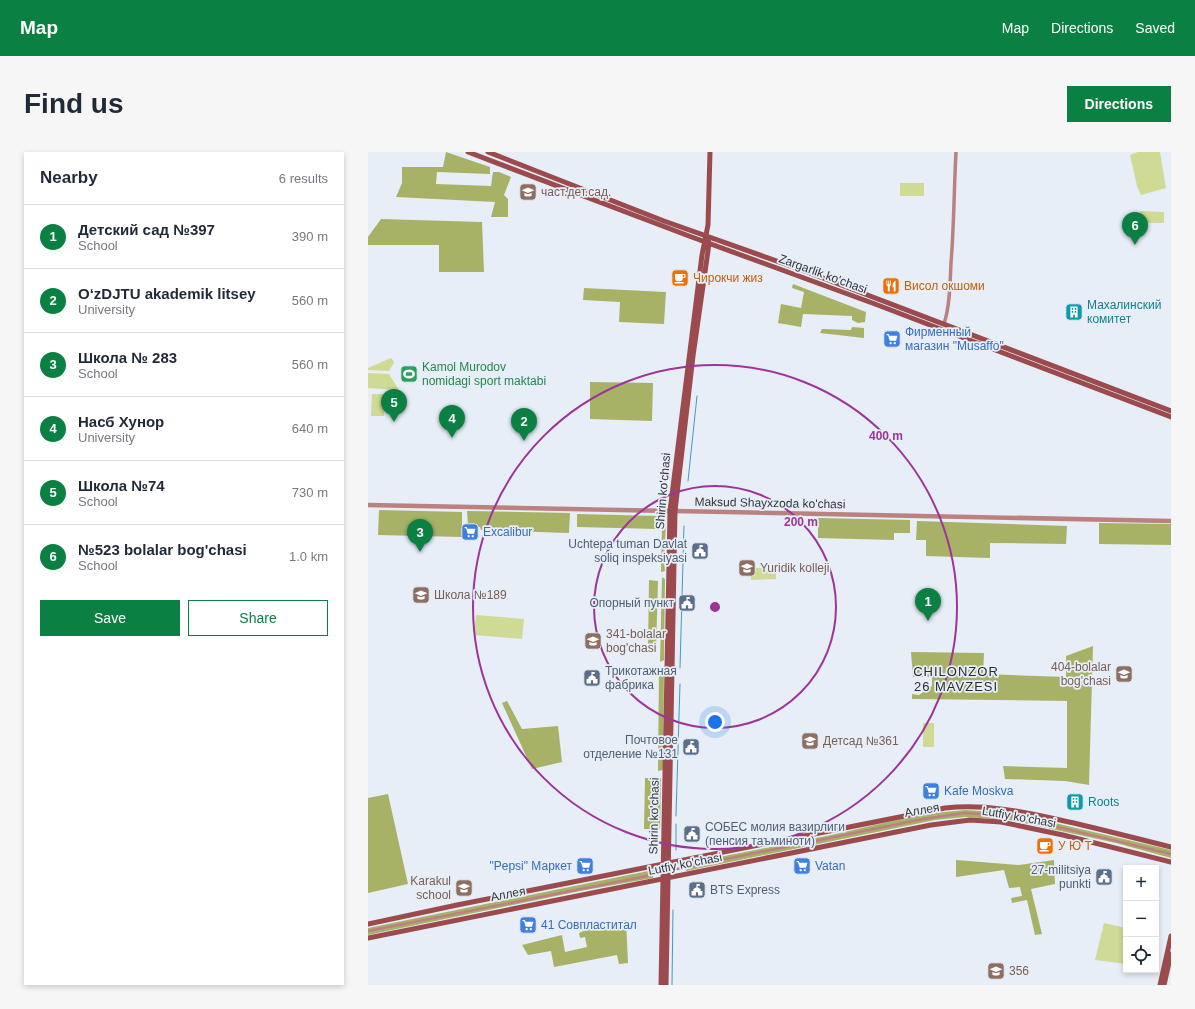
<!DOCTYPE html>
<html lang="en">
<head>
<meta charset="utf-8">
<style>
	:root { --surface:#fff; --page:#f6f6f7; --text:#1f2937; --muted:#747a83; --line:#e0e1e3; --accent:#0b8043 }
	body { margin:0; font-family:Helvetica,sans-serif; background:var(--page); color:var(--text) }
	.controls { position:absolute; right:12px; bottom:12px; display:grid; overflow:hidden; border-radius:0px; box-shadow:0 2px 6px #0003 }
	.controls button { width:36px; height:36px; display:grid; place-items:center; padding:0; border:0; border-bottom:1px solid var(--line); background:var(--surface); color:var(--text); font:20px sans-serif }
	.you { position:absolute; left:347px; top:570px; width:14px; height:14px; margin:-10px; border:3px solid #fff; border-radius:50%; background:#1a73e8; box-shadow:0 0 0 6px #1a73e833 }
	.badge { display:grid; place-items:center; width:26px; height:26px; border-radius:50%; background:var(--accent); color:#fff; font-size:13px; font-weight:700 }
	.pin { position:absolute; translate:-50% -33px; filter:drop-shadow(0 1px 2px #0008) }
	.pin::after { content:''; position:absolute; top:21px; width:14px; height:12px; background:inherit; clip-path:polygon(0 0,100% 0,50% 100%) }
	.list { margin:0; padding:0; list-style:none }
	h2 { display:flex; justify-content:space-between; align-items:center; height:52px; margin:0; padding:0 16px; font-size:17px }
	h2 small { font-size:13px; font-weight:400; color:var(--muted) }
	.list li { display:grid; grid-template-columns:26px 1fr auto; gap:12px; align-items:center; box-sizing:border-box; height:64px; padding:0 16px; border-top:1px solid var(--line) }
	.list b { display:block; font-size:15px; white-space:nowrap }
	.list p { margin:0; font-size:13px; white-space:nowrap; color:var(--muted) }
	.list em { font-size:13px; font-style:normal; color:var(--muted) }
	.actions { display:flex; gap:8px; padding:12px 16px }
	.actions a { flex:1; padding:9px 0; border:1px solid var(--accent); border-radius:0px; text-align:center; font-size:14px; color:var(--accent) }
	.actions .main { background:var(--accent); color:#fff }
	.icon { flex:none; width:22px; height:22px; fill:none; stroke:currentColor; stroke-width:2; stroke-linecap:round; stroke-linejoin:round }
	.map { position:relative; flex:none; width:803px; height:833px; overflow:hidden; border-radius:0px }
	header { display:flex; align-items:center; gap:24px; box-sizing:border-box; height:56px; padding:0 20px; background:var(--accent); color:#fff }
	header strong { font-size:19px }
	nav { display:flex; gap:22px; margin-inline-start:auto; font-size:14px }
	.intro { display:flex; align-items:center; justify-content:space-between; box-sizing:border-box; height:96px; padding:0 24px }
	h1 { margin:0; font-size:28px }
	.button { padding:10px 18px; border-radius:0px; background:var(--accent); color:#fff; font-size:14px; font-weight:700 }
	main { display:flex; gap:24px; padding:0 24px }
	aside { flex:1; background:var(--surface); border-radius:0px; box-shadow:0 2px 6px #0003 }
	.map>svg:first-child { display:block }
</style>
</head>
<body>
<header>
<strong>Map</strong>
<nav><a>Map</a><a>Directions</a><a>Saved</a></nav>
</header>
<div class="intro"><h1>Find us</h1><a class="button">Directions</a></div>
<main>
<aside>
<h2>Nearby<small>6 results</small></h2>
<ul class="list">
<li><span class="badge">1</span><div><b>Детский сад №397</b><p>School</p></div><em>390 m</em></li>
<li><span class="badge">2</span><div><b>OʻzDJTU akademik litsey</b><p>University</p></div><em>560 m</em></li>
<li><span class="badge">3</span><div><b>Школа № 283</b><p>School</p></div><em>560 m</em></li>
<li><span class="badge">4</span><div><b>Насб Хунор</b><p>University</p></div><em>640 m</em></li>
<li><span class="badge">5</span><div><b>Школа №74</b><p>School</p></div><em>730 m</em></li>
<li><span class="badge">6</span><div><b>№523 bolalar bog'chasi</b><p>School</p></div><em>1.0 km</em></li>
</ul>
<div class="actions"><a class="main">Save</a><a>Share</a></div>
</aside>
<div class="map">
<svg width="803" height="833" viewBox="0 0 803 833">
	<rect width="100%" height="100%" fill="#e7eef7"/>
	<path fill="#cfda95" d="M770,0H792L798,36L773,43L769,34L762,3Z
		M532,31H556V44H532Z
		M772,59L796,60V71H772Z
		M23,206L25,208L26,211L21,219L0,218V216Z
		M0,221L21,222L31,238L0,236Z
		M4,242H16V264H3Z
		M383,416H408V427L383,428Z
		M108,463L156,467L154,487L106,483Z
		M555,571H566V595H555Z
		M736,771L758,776V794L756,803L758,804V812L727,808Z"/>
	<path fill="#a7b267" d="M78,0L122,15V22L69,20L68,32L123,34L125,20H131L143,25L136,43L140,47V65H123L127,50L28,45L34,31V15H75Z
		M13,67L114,70L116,120H71V93H0V85Z
		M425,132L498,160L497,170L490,171L484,168V164L435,162L433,175L410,171L413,152L433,156L436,140L424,136Z
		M216,136L298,140L296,172L251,170L252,150L215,148Z
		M484,175L496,176V186L452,181L454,177L483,178Z
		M222,230L285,231L284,269L222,267Z
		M11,358L94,360V385L10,383Z
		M99,359L202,361L201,381L113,378L112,375L100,374Z
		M209,362L291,364L290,377L209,375Z
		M450,366L542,368V381H526V388L450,386Z
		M549,369L699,374L698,392L622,391V406L558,404V388H548Z
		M294,371H298L296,408L297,419L293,420Z
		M731,371L803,372V393L731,392Z
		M294,425L297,427L296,508L292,510Z
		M281,428L290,429L288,498L280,497Z
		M725,494L721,633L697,629L637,627L635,614L699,616V549L544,547V542L551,543L564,534V525H545L543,500L616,501L615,522L698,525V504Z
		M291,515L296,519L295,618L290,619Z
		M139,549L154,577L190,574L194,610L164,617L134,551Z
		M277,626H293L292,677H276Z
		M20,642L40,732L0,741V646Z
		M598,658L644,661L803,698V706L748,691L642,668L597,665L567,668L318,719L317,712C365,702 414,693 463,683C508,673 552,661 598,658Z
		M588,708L651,713L686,708L687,732L663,737L674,782L667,783L659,748L644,751L643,746L654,744L652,735L641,736L636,718L588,725Z
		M285,718V726L212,739L0,783V776Z
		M258,768L260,811L251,812L249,803L186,815L183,799L160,803L154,793L194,783L197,800L219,795L217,785L212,786L211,781L220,777Z"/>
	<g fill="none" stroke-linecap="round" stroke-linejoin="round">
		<path stroke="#4499bf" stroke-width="1" d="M320,329L329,244
			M312,516L316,374
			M308,664L312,532
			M308,672V698
			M304,833L305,758"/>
		<path stroke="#ba8180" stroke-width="2.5" d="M309,717L555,667L596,661L644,664L803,702
			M0,779L284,723"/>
		<path stroke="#ba8180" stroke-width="3.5" d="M576,172C582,153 582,131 583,111C586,74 586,37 588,0"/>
		<path stroke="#ba8180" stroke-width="4.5" d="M0,353L302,359
			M307,359L803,369"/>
		<path stroke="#9b4b4d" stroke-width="5" d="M100,0L321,84L507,152L803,265
			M120,0L296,69L434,118L803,259
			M0,772L89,753L577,656C617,652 653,659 692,668C729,676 766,686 803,695
			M0,786L563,673L602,668L633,670L695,683L803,710
			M293,833L302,359L334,103L340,73L342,0
			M298,833L307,359L325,204L340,99L341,91L339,84
			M792,833L803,784
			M796,833L803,802"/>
	</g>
	<g fill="none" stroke="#9d3598" stroke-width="2">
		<circle cx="347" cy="455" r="121"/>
		<circle cx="347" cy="455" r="242"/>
	</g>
	<defs>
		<symbol id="school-square" viewBox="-11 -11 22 22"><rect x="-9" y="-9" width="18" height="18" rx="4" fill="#8d6e63" stroke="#e7eef7"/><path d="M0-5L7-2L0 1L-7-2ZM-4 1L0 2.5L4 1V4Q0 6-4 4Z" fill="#fff"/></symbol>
		<symbol id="cafe-square" viewBox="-11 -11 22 22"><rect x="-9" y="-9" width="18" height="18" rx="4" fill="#e8710a" stroke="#e7eef7"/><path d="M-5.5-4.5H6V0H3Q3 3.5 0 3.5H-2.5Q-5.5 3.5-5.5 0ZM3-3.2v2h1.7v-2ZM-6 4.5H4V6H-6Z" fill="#fff"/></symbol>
		<symbol id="restaurant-square" viewBox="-11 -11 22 22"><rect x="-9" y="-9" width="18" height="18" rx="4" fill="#e8710a" stroke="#e7eef7"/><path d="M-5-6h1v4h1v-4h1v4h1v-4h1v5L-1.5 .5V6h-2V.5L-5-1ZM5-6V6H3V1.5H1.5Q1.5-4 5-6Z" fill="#fff"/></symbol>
		<symbol id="building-square" viewBox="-11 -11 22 22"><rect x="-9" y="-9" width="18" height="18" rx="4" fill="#0f9aa8" stroke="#e7eef7"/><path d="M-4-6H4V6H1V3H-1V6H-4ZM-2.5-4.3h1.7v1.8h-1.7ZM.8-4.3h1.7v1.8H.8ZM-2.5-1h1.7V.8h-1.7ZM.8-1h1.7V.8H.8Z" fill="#fff"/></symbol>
		<symbol id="supermarket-square" viewBox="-11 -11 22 22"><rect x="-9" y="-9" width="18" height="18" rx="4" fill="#3f7fe0" stroke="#e7eef7"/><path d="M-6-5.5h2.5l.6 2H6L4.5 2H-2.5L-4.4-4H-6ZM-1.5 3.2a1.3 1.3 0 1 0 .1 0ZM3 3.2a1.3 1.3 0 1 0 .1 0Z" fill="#fff"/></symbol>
		<symbol id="stadium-square" viewBox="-11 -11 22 22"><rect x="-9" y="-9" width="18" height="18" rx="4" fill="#2e9e5b" stroke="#e7eef7"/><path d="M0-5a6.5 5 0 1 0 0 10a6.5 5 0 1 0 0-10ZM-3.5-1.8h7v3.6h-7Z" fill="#fff"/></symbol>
		<symbol id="civic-square" viewBox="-11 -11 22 22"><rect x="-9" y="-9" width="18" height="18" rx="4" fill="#5c6f8a" stroke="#e7eef7"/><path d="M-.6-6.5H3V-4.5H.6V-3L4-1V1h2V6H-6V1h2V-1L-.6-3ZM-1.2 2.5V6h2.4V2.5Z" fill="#fff"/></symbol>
		<symbol id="university-square" viewBox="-11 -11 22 22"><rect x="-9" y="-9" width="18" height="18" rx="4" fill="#8d6e63" stroke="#e7eef7"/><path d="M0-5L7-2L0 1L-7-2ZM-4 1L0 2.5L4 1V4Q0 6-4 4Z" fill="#fff"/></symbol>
	</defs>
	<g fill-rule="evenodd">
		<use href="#school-square" x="150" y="30" width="20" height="20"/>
		<use href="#cafe-square" x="302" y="116" width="20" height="20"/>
		<use href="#restaurant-square" x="513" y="124" width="20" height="20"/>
		<use href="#building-square" x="696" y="150" width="20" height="20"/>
		<use href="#supermarket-square" x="514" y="177" width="20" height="20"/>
		<use href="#stadium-square" x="31" y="212" width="20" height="20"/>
		<use href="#supermarket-square" x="92" y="370" width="20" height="20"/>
		<use href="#civic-square" x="322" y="389" width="20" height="20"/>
		<use href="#university-square" x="369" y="406" width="20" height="20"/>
		<use href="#school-square" x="43" y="433" width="20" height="20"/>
		<use href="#civic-square" x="309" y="441" width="20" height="20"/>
		<use href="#school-square" x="215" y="479" width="20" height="20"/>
		<use href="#school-square" x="746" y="512" width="20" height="20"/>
		<use href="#civic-square" x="214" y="516" width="20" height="20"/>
		<use href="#school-square" x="432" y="579" width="20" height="20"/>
		<use href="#civic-square" x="313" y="585" width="20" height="20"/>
		<use href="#supermarket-square" x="553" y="629" width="20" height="20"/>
		<use href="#building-square" x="697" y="640" width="20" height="20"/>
		<use href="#civic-square" x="314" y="672" width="20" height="20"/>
		<use href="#cafe-square" x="667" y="684" width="20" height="20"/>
		<use href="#supermarket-square" x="207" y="704" width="20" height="20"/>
		<use href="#supermarket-square" x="424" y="704" width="20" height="20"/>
		<use href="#civic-square" x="726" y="715" width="20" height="20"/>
		<use href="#school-square" x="86" y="726" width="20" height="20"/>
		<use href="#civic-square" x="319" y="728" width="20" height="20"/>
		<use href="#supermarket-square" x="150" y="763" width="20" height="20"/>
		<use href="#school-square" x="618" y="809" width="20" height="20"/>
	</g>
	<g text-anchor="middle" stroke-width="3.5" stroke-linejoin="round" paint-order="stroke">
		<g font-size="12" fill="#785e54" stroke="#e7eef7" text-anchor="start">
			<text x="173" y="44">част.дет.сад.</text>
			<text x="392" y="420">Yuridik kolleji</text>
			<text x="66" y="447">Школа №189</text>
			<text x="238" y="486">341-bolalar<tspan x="238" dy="14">bog'chasi</tspan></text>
			<text x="743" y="519" text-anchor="end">404-bolalar<tspan x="743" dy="14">bog'chasi</tspan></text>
			<text x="455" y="593">Детсад №361</text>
			<text x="83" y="733" text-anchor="end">Karakul<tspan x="83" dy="14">school</tspan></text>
			<text x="641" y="823">356</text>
		</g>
		<g font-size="12" fill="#333539" stroke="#e7eef7">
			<text transform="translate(455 122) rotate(20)" y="4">Zargarlik ko'chasi</text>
			<text transform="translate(295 339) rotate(-85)" y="4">Shirin ko'chasi</text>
			<text transform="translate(402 351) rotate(1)" y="4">Maksud Shayxzoda ko'chasi</text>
			<text transform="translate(554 658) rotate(-10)" y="4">Аллея</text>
			<text transform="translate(286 664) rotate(-89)" y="4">Shirin ko'chasi</text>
			<text transform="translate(651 665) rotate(10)" y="4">Lutfiy ko'chasi</text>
			<text transform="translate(317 712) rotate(-11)" y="4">Lutfiy ko'chasi</text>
			<text transform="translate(140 742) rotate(-11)" y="4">Аллея</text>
		</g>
		<g font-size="12" fill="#c56008" stroke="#e7eef7" text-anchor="start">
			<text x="325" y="130">Чирокчи жиз</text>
			<text x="536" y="138">Висол окшоми</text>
			<text x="690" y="698">У Ю Т</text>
		</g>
		<g font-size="12" fill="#0d838f" stroke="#e7eef7" text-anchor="start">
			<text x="719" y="157">Махалинский<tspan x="719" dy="14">комитет</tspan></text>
			<text x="720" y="654">Roots</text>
		</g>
		<g font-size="12" fill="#366cbe" stroke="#e7eef7" text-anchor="start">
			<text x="537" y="184">Фирменный<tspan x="537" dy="14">магазин "Musaffo"</tspan></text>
			<text x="115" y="384">Excalibur</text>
			<text x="576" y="643">Kafe Moskva</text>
			<text x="204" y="718" text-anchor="end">"Pepsi" Маркет</text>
			<text x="447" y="718">Vatan</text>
			<text x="173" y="777">41 Совпластитал</text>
		</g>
		<g font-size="12" fill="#27864d" stroke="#e7eef7" text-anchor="start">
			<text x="54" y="219">Kamol Murodov<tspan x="54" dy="14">nomidagi sport maktabi</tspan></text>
		</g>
		<g font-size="12" fill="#4e5e75" stroke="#e7eef7" text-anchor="end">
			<text x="319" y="396">Uchtepa tuman Davlat<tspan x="319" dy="14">soliq inspeksiyasi</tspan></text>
			<text x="306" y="455">Опорный пункт</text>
			<text x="237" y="523" text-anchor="start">Трикотажная<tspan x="237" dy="14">фабрика</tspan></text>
			<text x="310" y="592">Почтовое<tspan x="310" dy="14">отделение №131</tspan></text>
			<text x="337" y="679" text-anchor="start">СОБЕС молия вазирлиги<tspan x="337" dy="14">(пенсия таъминоти)</tspan></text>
			<text x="723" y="722">27-militsiya<tspan x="723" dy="14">punkti</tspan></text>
			<text x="342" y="742" text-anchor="start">BTS Express</text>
		</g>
		<g font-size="13" letter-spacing="1" fill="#282d34" stroke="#e7eef7">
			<text x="588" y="524">CHILONZOR<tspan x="588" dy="15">26 MAVZESI</tspan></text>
		</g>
	</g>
	<circle cx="347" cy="455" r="6" fill="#9d3598" stroke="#e7eef7" stroke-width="2"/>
	<g font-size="12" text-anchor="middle" font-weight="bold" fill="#9d3598" stroke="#e7eef7" stroke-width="3.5" stroke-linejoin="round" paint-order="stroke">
		<text x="518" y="288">400 m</text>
		<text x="433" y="374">200 m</text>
	</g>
</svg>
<div class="controls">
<button>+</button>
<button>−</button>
<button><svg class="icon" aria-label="locate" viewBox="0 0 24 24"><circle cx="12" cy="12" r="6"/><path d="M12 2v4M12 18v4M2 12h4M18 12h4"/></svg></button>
</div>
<div class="you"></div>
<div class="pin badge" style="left:560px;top:469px">1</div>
<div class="pin badge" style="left:156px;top:289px">2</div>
<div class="pin badge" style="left:52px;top:400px">3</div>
<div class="pin badge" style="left:84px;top:286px">4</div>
<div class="pin badge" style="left:26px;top:270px">5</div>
<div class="pin badge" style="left:767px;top:93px">6</div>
</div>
</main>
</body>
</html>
